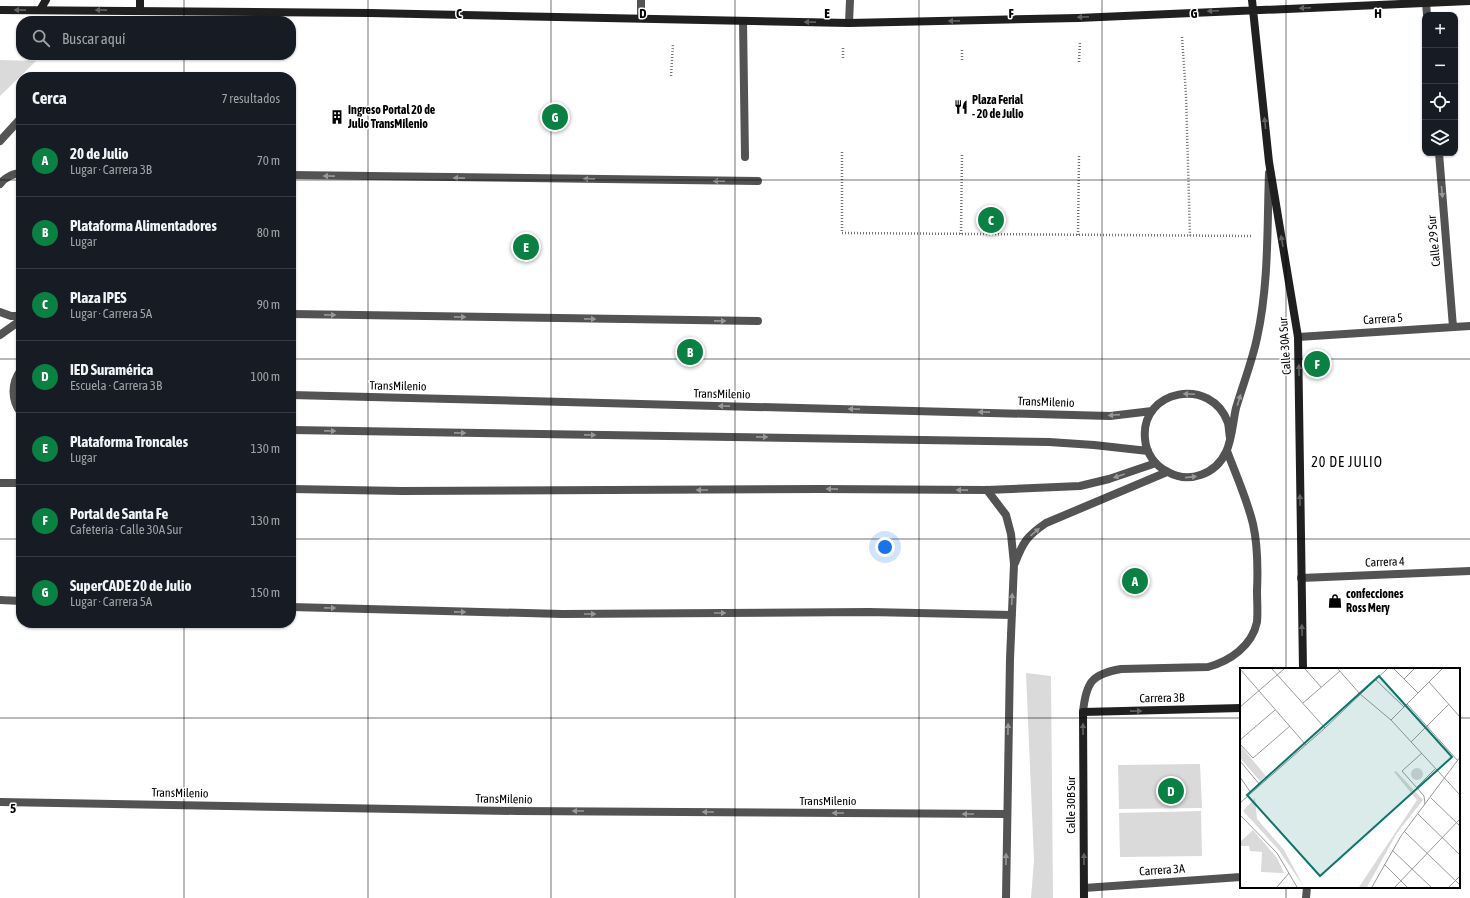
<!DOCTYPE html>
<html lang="es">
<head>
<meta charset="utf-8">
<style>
	:root { --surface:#171b24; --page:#242831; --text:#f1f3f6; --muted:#9ea1a6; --line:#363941; --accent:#0b8043 }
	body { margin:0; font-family:"Asap Condensed",sans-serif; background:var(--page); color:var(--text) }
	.controls { position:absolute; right:12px; top:12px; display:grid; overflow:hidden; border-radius:8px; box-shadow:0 1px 3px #0004 }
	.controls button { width:36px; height:36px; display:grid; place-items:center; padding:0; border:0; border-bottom:1px solid var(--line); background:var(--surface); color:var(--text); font:20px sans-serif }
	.you { position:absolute; left:885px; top:547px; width:14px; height:14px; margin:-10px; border:3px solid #fff; border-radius:50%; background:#1a73e8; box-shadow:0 0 0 6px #1a73e833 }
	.badge { display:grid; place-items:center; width:26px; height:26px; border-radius:50%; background:var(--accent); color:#fff; font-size:13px; font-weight:700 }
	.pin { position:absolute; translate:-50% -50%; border:2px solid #fff; box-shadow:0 1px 4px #0006 }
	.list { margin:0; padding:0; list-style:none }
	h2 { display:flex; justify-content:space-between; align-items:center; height:52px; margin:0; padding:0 16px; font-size:17px }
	h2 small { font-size:13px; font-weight:400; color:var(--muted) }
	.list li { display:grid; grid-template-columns:26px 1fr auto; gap:12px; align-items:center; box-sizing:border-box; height:72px; padding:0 16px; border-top:1px solid var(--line) }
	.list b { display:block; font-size:15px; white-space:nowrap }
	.list p { margin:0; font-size:13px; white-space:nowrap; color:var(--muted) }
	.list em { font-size:13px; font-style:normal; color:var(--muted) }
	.icon { flex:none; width:22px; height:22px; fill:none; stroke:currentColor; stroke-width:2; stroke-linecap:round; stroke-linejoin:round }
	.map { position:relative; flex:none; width:1470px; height:898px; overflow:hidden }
	.search { position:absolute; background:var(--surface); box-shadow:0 1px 3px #0004; left:16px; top:16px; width:280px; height:44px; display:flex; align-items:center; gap:10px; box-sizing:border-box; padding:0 14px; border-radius:16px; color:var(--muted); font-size:15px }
	.panel { position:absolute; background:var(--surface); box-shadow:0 1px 3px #0004; left:16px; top:72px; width:280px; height:556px; border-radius:16px }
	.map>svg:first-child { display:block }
</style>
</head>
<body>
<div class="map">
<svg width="1470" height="898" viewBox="0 0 1470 898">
	<rect width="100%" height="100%" fill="#fff"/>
	<path fill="#dadada" d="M0,60L36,61L0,96Z
		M1026,673L1051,676L1053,898H1031L1034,860Z
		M1200,764L1202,808L1119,809L1118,765Z
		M1201,811L1202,856L1120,857L1119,813Z"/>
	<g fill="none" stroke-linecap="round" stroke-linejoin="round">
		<path stroke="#757575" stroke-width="2.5" stroke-dasharray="1 2" stroke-linecap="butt" d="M1182,37L1186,95L1190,236
			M843,58V47
			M962,60V48
			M1079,62L1080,41
			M671,76L673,44
			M842,152V233L1252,236
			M961,234L962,154
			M1078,235L1079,156"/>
		<path stroke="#535353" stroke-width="8" d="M743,21L745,157
			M0,141L21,118
			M291,175L758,181
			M0,184C4,178 14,173 21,173
			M0,312L11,316H21
			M291,314L758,321
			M0,335L21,320
			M21,370C11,383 11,400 21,413
			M291,395L1110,416L1152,411
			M291,430L1049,442L1094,445L1148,451
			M1230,438C1229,433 1229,427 1228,423C1212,376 1140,389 1145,439C1146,453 1155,466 1168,472C1189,484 1216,474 1226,452C1232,440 1233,421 1236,408C1243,384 1252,362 1257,338C1269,284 1267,228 1269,173
			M0,483H21
			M291,489L402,491L819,489L987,490L1080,486L1109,479L1156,463
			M987,490L1006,515L1011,534L1014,564L1010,659L1006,898
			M1015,563C1023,542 1027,536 1046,523L1167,472
			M0,600L21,601
			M291,607L562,614L869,612L1012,615
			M1083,712C1086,683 1091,674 1121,669L1208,667C1230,661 1252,646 1257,622C1258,612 1257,601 1257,591C1258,568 1258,546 1253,524C1247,499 1236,475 1227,451
			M0,802L517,811L1007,814"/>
		<path stroke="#535353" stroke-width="8" d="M641,0V18
			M1426,3L1427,15
			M849,23L850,0
			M1439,153L1453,327
			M1298,337L1470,326
			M1301,578L1470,571
			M1084,888L1241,877
			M1306,898L1307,887"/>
		<path stroke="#202020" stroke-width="8" d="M1252,0L1269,162L1298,337L1303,669
			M0,10L370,13L849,23L1078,18L1470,1
			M40,10L46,0
			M140,11V0
			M1084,898L1083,712L1241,708"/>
	</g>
	<defs><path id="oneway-solid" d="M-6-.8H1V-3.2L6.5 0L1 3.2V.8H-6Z"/></defs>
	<g fill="#636363">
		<use href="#oneway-solid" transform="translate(1305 8) rotate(178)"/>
		<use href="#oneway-solid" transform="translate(20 10) rotate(-179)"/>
		<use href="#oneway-solid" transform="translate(101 10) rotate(-179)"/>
		<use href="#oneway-solid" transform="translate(1213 11) rotate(177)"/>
		<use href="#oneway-solid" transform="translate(1083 17) rotate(177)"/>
		<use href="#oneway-solid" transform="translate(954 21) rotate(179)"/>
		<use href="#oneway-solid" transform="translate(810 22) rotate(-179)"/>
		<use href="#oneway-solid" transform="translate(1265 123) rotate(-96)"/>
		<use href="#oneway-solid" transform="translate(1282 241) rotate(-100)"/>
		<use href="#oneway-solid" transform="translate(1299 370) rotate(-91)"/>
		<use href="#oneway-solid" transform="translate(1300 500) rotate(-91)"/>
		<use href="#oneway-solid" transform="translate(1302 630) rotate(-91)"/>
		<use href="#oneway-solid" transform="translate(1136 711) rotate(-1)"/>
		<use href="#oneway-solid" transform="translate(1083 729) rotate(-90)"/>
		<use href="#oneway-solid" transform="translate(1084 859) rotate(-90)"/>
	</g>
	<g fill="#989898">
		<use href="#oneway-solid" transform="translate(329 176) rotate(-179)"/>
		<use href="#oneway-solid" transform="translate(459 178) rotate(-179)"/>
		<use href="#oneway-solid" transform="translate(589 179) rotate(-179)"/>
		<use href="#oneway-solid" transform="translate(719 181) rotate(-179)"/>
		<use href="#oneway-solid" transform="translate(1442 192) rotate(85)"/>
		<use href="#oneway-solid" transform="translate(330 315) rotate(1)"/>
		<use href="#oneway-solid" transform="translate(460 317) rotate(1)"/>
		<use href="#oneway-solid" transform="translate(590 319) rotate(1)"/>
		<use href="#oneway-solid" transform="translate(720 321) rotate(1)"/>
		<use href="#oneway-solid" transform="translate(1189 394) rotate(-177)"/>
		<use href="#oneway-solid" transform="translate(1239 400) rotate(-73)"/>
		<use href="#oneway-solid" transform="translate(724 406) rotate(-179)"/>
		<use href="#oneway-solid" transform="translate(854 409) rotate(-179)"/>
		<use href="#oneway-solid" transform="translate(984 412) rotate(-179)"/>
		<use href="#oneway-solid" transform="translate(1114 415) rotate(176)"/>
		<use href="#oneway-solid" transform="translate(330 431) rotate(1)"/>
		<use href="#oneway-solid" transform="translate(460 433) rotate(1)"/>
		<use href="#oneway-solid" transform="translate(590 435) rotate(1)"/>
		<use href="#oneway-solid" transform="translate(762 437) rotate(1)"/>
		<use href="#oneway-solid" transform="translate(1119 476) rotate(161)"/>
		<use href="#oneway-solid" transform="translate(1191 477) rotate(-6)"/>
		<use href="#oneway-solid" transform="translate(832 489) rotate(-179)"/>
		<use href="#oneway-solid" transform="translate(702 490) rotate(180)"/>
		<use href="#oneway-solid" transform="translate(962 490) rotate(-179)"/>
		<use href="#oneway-solid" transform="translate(1035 532) rotate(-40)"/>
		<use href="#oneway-solid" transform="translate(1012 599) rotate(-87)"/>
		<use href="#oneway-solid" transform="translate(330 608) rotate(1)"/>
		<use href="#oneway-solid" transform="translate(460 612) rotate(1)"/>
		<use href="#oneway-solid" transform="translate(720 613)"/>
		<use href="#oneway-solid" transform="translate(590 614)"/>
		<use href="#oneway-solid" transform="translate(1008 729) rotate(-89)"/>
		<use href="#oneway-solid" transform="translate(578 811) rotate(-180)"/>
		<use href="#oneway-solid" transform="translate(708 812) rotate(-180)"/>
		<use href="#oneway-solid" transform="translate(838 813) rotate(-180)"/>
		<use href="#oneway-solid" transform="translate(968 814) rotate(-180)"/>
		<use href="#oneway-solid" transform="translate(1006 859) rotate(-89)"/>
	</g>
	<path fill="none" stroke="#000" stroke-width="1" stroke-opacity="0.55" d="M184,0V21M368,0V898M551,0V898M735,0V898M919,0V898M1102,0V898M1286,0V669M184,55V77M0,180H21M291,180H1470M0,359H21M291,359H1470M0,539H21M291,539H1470M184,623V898M0,718H1241M1459,718H1470M1286,887V898"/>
	<defs>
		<symbol id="restaurant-bare" viewBox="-9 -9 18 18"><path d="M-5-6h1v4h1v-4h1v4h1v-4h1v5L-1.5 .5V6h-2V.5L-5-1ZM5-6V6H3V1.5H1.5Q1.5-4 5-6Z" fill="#000" stroke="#fff" stroke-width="2.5" paint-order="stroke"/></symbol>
		<symbol id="building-bare" viewBox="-9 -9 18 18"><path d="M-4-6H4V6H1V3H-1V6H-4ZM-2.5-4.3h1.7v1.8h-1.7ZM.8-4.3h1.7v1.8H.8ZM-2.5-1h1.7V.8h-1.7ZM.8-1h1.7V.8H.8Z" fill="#000" stroke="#fff" stroke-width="2.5" paint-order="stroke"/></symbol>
		<symbol id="shop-bare" viewBox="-9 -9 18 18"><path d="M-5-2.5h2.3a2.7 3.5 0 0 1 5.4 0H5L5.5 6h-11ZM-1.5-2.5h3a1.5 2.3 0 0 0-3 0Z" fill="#000" stroke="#fff" stroke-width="2.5" paint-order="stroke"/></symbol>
	</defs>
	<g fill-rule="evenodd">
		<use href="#restaurant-bare" x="951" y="97" width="20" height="20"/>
		<use href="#building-bare" x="327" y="107" width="20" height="20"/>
		<use href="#shop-bare" x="1325" y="591" width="20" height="20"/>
	</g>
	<g text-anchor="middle" stroke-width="3" stroke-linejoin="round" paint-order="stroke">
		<g font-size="12" font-weight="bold" fill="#000" stroke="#fff" text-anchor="start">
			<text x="972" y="104">Plaza Ferial<tspan x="972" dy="14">- 20 de Julio</tspan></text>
			<text x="348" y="114">Ingreso Portal 20 de<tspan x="348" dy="14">Julio TransMilenio</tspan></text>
			<text x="1346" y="598">confecciones<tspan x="1346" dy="14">Ross Mery</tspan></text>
		</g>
		<g font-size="12" fill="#000" stroke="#fff">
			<text transform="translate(1434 241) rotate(-95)" y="4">Calle 29 Sur</text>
			<text transform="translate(1383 319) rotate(-4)" y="4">Carrera 5</text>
			<text transform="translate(1285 346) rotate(-94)" y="4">Calle 30A Sur</text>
			<text transform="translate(398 386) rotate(1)" y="4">TransMilenio</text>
			<text transform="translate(722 394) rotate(1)" y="4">TransMilenio</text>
			<text transform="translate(1046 402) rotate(2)" y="4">TransMilenio</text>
			<text transform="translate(1385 562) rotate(-2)" y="4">Carrera 4</text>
			<text transform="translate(1162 698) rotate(-1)" y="4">Carrera 3B</text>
			<text transform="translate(180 793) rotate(1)" y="4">TransMilenio</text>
			<text transform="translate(504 799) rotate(1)" y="4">TransMilenio</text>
			<text x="828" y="805">TransMilenio</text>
			<text transform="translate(1071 805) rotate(-90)" y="4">Calle 30B Sur</text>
			<text transform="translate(1162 870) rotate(-4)" y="4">Carrera 3A</text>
		</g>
		<g font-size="14" letter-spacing="1" fill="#000" stroke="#fff">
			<text x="1347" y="467">20 DE JULIO</text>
		</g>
	</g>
	<g transform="translate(1240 668)">
		<rect width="220" height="220" fill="#fff"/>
		<path d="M0,77L26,108L20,113L0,90ZM171 106a6 6 0 1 1 12 0a6 6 0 1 1-12 0ZM156,103L183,132L157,165L127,219H119L177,132L154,104ZM15,130L17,151L44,182L64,219L38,181L3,143ZM13,162L37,190L44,205L21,204L22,184L10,183L9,178H0V174Z" fill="#dadada"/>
		<path fill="none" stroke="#999" stroke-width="1" d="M0,1L66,77M32,1L85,60M65,1L81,19M98,1L120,26L151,52L220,127M154,1L178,25M164,11L174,1M136,12L164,39M189,14L220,49M63,35L100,3M167,36L218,93M0,39L44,1M151,52L202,1M0,72L35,42M171,74L209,36M0,76L13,90L50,58M182,85L162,103L184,128L185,136M0,93L20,117M0,109L11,125M177,119L196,100M191,130L220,158M0,135L85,60L147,1M178,146L220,187M0,147L37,185L57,219M164,163L220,217M152,182L191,219M144,196L167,219M37,219L49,205M132,219L161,168L220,89M155,219L220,151M209,219L220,208"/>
		<path fill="#0f766e" fill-opacity="0.15" stroke="#0f766e" stroke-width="2" d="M139,8L212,89L80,208L7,127Z"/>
		<rect width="220" height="220" fill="none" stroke="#000" stroke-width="2"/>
	</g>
	<g font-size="13" text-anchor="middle" font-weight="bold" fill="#000" stroke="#fff" stroke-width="3" stroke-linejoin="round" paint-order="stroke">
		<text x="459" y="18">C</text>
		<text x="643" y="18">D</text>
		<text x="827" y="18">E</text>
		<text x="1011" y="18">F</text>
		<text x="1194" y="18">G</text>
		<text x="1378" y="18">H</text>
		<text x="13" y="813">5</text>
	</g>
</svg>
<div class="controls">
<button>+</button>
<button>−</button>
<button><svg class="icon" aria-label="locate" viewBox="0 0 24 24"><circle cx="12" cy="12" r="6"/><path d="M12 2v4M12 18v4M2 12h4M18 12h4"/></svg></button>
<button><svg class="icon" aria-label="layers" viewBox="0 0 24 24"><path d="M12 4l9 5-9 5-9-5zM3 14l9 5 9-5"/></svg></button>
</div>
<div class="you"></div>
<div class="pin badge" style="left:1135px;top:581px">A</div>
<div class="pin badge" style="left:690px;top:352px">B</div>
<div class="pin badge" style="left:991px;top:220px">C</div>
<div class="pin badge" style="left:1171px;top:791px">D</div>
<div class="pin badge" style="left:526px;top:247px">E</div>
<div class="pin badge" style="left:1317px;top:364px">F</div>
<div class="pin badge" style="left:555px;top:117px">G</div>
<div class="search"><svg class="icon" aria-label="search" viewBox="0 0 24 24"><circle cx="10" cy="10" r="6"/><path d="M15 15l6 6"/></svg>Buscar aquí</div>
<section class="panel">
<h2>Cerca<small>7 resultados</small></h2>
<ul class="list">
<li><span class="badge">A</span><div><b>20 de Julio</b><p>Lugar · Carrera 3B</p></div><em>70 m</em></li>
<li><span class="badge">B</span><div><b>Plataforma Alimentadores</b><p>Lugar</p></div><em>80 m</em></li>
<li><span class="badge">C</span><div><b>Plaza IPES</b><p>Lugar · Carrera 5A</p></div><em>90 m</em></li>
<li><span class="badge">D</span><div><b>IED Suramérica</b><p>Escuela · Carrera 3B</p></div><em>100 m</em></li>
<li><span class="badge">E</span><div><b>Plataforma Troncales</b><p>Lugar</p></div><em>130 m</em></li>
<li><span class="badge">F</span><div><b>Portal de Santa Fe</b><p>Cafetería · Calle 30A Sur</p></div><em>130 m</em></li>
<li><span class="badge">G</span><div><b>SuperCADE 20 de Julio</b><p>Lugar · Carrera 5A</p></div><em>150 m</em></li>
</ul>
</section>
</div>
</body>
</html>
